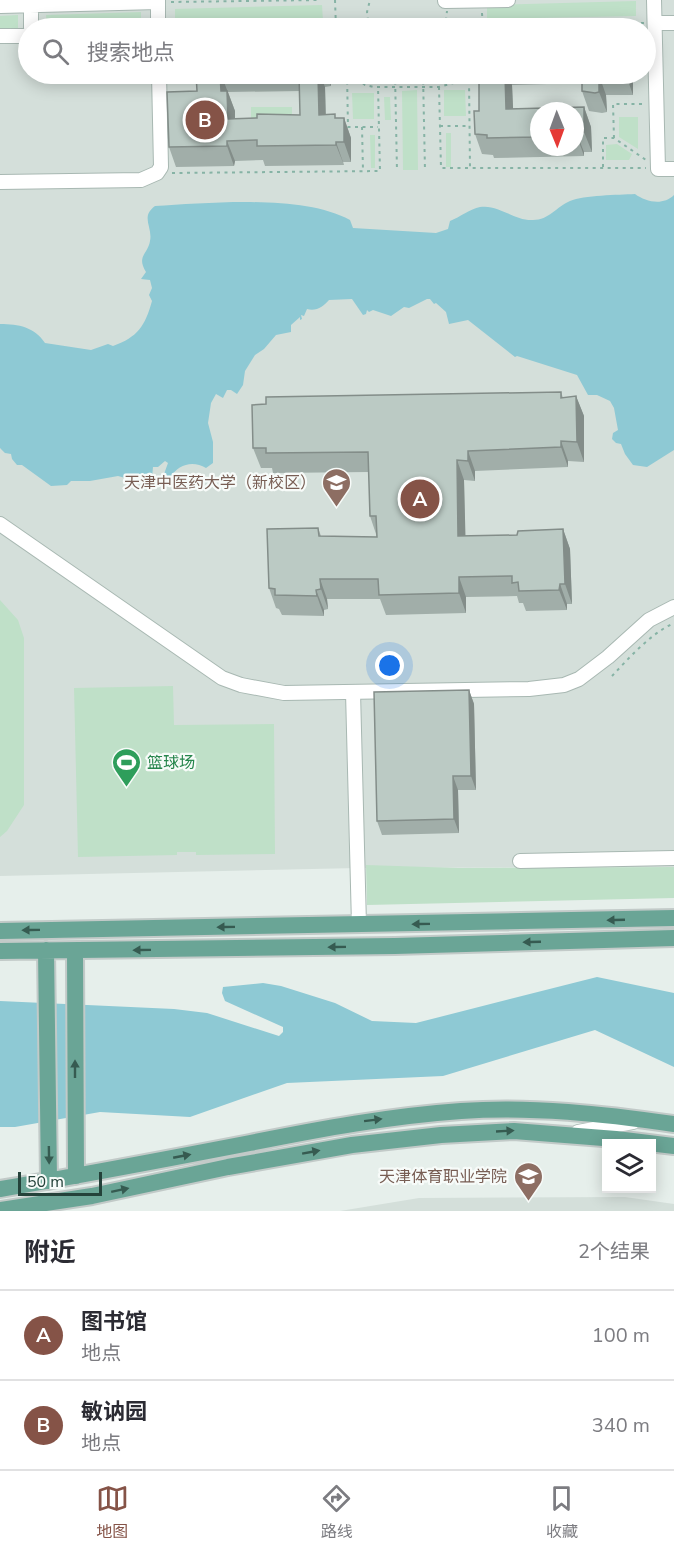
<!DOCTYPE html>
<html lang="zh">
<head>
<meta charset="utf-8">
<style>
	:root { --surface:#fff; --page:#f2f2f3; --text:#2b2b33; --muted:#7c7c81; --line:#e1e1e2; --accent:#855347 }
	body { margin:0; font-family:"Nunito Sans","Noto Sans SC",sans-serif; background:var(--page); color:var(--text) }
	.controls { position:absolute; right:18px; bottom:18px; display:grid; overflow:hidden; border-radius:0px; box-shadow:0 3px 15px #0003 }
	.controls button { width:54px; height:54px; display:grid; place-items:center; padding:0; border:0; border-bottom:2px solid var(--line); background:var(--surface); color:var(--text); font:30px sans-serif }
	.compass { position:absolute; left:530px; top:102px; width:54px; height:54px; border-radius:50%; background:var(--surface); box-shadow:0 3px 15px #0003; rotate:179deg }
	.scale { position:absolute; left:18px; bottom:15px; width:84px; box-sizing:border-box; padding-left:6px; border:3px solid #24423a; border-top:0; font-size:16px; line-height:21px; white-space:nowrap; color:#24423a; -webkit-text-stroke:4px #f7fbf9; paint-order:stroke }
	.you { position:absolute; left:390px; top:666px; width:21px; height:21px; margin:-15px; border:4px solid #fff; border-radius:50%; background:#1a73e8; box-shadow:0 0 0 9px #1a73e833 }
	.badge { display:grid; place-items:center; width:39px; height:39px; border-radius:50%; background:var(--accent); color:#fff; font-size:20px; font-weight:700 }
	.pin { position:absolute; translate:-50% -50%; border:3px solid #fff; box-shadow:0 2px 6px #0006 }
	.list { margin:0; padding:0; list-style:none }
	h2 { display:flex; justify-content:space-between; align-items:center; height:78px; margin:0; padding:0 24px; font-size:26px }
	h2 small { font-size:20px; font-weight:400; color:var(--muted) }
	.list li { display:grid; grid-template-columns:39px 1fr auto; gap:18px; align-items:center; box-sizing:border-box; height:90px; padding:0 24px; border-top:2px solid var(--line) }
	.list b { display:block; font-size:22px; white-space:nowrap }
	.list p { margin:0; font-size:20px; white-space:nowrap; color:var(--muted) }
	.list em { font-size:20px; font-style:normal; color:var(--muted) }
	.icon { flex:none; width:33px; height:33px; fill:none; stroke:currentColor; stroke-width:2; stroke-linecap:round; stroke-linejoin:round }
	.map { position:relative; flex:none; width:674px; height:1211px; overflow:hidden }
	.search { position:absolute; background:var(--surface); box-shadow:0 3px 15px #0003; left:18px; right:18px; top:18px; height:66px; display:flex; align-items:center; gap:15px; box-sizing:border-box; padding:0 21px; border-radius:33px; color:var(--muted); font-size:22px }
	.sheet { height:258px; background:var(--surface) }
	nav { display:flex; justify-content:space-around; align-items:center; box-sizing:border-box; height:84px; border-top:2px solid var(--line); background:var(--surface); font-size:16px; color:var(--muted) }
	nav a { display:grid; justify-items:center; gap:3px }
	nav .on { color:var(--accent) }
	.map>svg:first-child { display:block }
</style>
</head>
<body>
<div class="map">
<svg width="674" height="1211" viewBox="0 0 674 1211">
	<rect width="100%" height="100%" fill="#e6efeb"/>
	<path fill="#d4dfda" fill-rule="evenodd" d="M0,0H674V867L358,868L0,876ZM28,28H646V74H28ZM539,111H575V147H539Z
		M625,1197L674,1204V1211H340L419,1198Z"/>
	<path fill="#bfe0c8" d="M636,1V16L487,19V5Z
		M322,5L323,21L175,25V9Z
		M141,12V27L47,28L46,15Z
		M18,15V29H0V16Z
		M417,90L418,170H403L402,91Z
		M444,90H465L466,116H444Z
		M352,93H374V119H353Z
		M384,97H390L391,120H385Z
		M251,107H292V118H251Z
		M619,117H638V149L619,137Z
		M446,133H451V167H446Z
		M370,135H375V168H371Z
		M617,144L632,154L629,160H606V145Z
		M0,600L18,620L24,638V805L7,831L0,837Z
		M173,686L174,725L274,724L275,854L196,855V852H177V855L78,857L74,688Z
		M366,865L458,868L674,867V898L367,905Z"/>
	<path fill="#8ec9d4" d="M635,194C646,202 663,206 674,195V450L647,467L633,465L625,454L621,444L616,443L612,439L613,433L618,430L614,408L610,401L597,395H588L577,375L517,356L515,357L468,320L449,324L446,312L436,303L434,304L430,299H427L409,308L404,307L391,316L373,310L369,312L367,310L366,314L363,315L352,299L329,300C324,306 316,312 307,309L304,316L301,315L302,319L300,320V317L291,325V332L276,335L264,349L255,355L245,371L243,385L237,394L231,390H227L223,398L216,394L211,403L208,423L213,442V463L206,468C193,460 178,464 170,478L164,474L168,463L165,461L158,467H153L152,478L150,480L140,477L132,480L118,476L90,481H71L67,485L51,486L22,465H17L12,459L11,454L5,453L0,448V324C19,324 34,327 45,343L91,350L108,344L113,346C138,337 145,326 152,301L149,295L152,288L150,280L141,279L146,272C136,256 148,254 150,241C153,227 140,217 155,206C210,203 302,194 350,220L353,228L436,233L448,229L450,221C460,217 470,209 480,207C499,204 514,221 533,220C549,220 556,207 570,201C584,195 618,195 635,194Z
		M597,977L674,993V1067L595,1030L443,1076L287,1083L190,1117L100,1112L15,1127H0V1001L174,1009L207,1013L279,1036L283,1032V1027L225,1001L222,993L223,987L263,983L281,986L335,1003L372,1021L416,1023Z"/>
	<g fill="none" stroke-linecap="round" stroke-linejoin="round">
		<defs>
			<path id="minor" d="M158,0V28
				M654,0L658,169H674
				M445,1L508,0
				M31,5V28
				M0,6L158,2
				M655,23H674
				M0,36H28
				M0,182L141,180L157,173L161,167L159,74
				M0,524L222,678L241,685L284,693L529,689L564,685L579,679L608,657L649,620L674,607
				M353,692L359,925
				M520,861L674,858
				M578,1132L633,1122"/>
			<path id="major" d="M0,931L674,918
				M46,950L49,1181
				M0,951L395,946L674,938
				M75,951L76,1176
				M0,1189C84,1175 167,1159 250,1143C320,1129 390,1116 461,1111C532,1106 604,1114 674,1124
				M0,1210L92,1196L228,1167L352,1145L441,1135L514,1131L616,1139L674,1146"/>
		</defs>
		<use href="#minor" stroke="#a8b8b2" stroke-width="16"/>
		<use href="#major" stroke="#c2cac8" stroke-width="20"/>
		<path stroke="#86b3a5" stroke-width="2" stroke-dasharray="3 4.5" stroke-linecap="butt" d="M335,0L336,28
			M171,2L321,0
			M482,13L483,28
			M446,27L644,23
			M369,28L367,12L370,0
			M445,28L447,11
			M347,74L348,127H378
			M351,74L365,85L374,87H439L469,79
			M395,74L397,171
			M423,74L425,171
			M472,74L469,79L470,168H646
			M439,87L441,168H470
			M440,126H470
			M362,127L363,171
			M614,138L613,104H646
			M603,167V138H614L646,160
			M172,173L380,171L378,87
			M612,676C630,657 650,634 674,623"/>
		<use href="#minor" stroke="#fff" stroke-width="14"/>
		<use href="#major" stroke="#6aa596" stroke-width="16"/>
	</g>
	<path fill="#a1aea9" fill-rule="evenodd" d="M196,74H331V86L325,87L326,115L336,118H344L351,138V162H343L344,165L265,166L263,160L235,161L234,166L176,167L169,147L197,91ZM300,91V115L257,118L235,119V111L228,92Z
		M479,74H633V95H606L607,112L602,113L589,111L582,91V83L512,85L513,109L584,107L591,127L592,152H584V156L494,158L493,155L482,154L475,134L479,111ZM539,111H575V147H539Z
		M561,392L563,398L576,396L584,416V462L568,461V467L475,471V481L464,480L465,536L517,535L563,529L570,549L572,604H567V610L526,611L523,603H519L517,596L466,597V613L386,615L380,599H327L328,609L324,610V616L282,615L279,609L276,608L269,588L318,528L321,536L377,537L370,516L369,472L273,473L272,468H261L253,448Z
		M469,690L474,704L476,790H458L459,833L382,835L377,821Z"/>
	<path fill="#838d89" d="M221,74L235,111V139L228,119L221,91Z
		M318,74H320L325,87L326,135L319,115Z
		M326,74H331V86Z
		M505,74H508L512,85L514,129L506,109Z
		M626,74H633V95L626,75Z
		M599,75L606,95L607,112L599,92Z
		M584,107L591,127L592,152L584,132Z
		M344,118L351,138V162L344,142Z
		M576,132L584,152V156L577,136Z
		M227,141L235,161L234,166L227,146Z
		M336,142L343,162L344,165L336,145Z
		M576,396L584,416V462L577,442Z
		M561,441L568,461V467L561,447Z
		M468,451L475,471V481L468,461Z
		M457,460L464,480L466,556L458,536Z
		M563,529L570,549L572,604L565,584Z
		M459,577L466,597V613L459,593Z
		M320,579L327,599L328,609L321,589Z
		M560,584L567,604V610L559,590Z
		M316,590L324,610V616L317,596Z
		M469,690L474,704L476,790L471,776Z
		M453,776L458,790L459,833L454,819Z"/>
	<path fill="#bbcac4" stroke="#838d89" stroke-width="1.5" d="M196,74H220L221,91H227L228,119L257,118V114L300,115L299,74H318L319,115L335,114V118H344V142H336V145L257,146V140L227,141V146L169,147L167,92L197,91Z
		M479,74H505L506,109L584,107V132H576L577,136H575V111H539V137L487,138V135L475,134L474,111H479Z
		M582,74H626V75H599V92L595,93L582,91Z
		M561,392V398L576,396L577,442L561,441V447L468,451V461L457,460L458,536L517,535L518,531L563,529L565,584H560L559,590L519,591L518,582L512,583V576L459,577V593L379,595L378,579H320L321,589L316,590L317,596L275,595V589L269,588L267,529L318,528L319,536L377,537L376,516H370L368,452L266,453V448H253L252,405L266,404V397Z
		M469,690L471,776H453L454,819L377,821L374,692Z"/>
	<defs><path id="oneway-solid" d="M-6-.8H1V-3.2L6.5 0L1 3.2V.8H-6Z" transform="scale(1.5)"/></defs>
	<g fill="#365b51">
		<use href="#oneway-solid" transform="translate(616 920) rotate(178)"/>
		<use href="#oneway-solid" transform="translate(421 924) rotate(179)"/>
		<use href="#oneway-solid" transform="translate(226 927) rotate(179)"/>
		<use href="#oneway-solid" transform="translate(31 930) rotate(179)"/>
		<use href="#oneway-solid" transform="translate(532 942) rotate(178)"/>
		<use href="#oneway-solid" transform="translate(337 947) rotate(179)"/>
		<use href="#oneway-solid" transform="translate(142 950) rotate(179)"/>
		<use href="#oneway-solid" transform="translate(75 1069) rotate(-90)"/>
		<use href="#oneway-solid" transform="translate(373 1120) rotate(-7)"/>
		<use href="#oneway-solid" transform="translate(505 1131) rotate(-3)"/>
		<use href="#oneway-solid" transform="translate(311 1152) rotate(-10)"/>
		<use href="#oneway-solid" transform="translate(49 1155) rotate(89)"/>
		<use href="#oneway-solid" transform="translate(182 1156) rotate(-11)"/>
		<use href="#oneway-solid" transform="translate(120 1190) rotate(-12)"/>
	</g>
	<defs>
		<symbol id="university-pin" viewBox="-11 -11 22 30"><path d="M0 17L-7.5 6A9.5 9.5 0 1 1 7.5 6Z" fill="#8d6e63" stroke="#f7fbf9"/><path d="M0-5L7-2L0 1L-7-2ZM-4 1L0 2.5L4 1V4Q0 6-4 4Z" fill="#fff"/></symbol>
		<symbol id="stadium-pin" viewBox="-11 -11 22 30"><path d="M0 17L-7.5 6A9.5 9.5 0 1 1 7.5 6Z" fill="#2e9e5b" stroke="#f7fbf9"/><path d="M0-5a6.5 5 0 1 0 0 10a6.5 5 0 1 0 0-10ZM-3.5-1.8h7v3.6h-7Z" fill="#fff"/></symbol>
	</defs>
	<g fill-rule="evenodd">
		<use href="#university-pin" x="320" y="466" width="33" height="45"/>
		<use href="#stadium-pin" x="110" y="746" width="33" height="45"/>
		<use href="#university-pin" x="512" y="1160" width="33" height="45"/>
	</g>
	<g text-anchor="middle" stroke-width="4.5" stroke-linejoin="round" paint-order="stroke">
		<g font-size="16" fill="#785e54" stroke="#f7fbf9" text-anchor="end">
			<text x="316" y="488">天津中医药大学（新校区）</text>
			<text x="507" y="1182">天津体育职业学院</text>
		</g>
		<g font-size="16" fill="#27864d" stroke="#f7fbf9" text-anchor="start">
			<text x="147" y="768">篮球场</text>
		</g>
	</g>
</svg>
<div class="controls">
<button><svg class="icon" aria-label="layers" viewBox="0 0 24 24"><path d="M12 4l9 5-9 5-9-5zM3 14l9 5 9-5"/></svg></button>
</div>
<svg class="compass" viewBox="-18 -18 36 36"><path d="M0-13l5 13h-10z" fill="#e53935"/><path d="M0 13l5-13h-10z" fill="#7c7c81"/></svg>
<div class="scale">50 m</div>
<div class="you"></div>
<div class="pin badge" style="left:420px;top:499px">A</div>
<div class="pin badge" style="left:205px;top:120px">B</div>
<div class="search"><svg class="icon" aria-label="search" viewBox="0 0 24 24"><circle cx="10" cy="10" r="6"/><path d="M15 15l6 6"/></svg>搜索地点</div>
</div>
<section class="sheet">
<h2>附近<small>2个结果</small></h2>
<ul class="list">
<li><span class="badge">A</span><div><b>图书馆</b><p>地点</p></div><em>100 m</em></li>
<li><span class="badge">B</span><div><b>敏讷园</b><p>地点</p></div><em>340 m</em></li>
</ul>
</section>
<nav>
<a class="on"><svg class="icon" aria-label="map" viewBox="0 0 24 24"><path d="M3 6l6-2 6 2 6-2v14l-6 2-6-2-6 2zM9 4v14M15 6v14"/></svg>地图</a>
<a><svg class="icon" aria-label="directions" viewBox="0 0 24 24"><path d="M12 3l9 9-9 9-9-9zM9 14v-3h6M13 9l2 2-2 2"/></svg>路线</a>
<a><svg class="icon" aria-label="saved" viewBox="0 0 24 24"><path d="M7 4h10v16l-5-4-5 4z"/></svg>收藏</a>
</nav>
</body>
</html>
